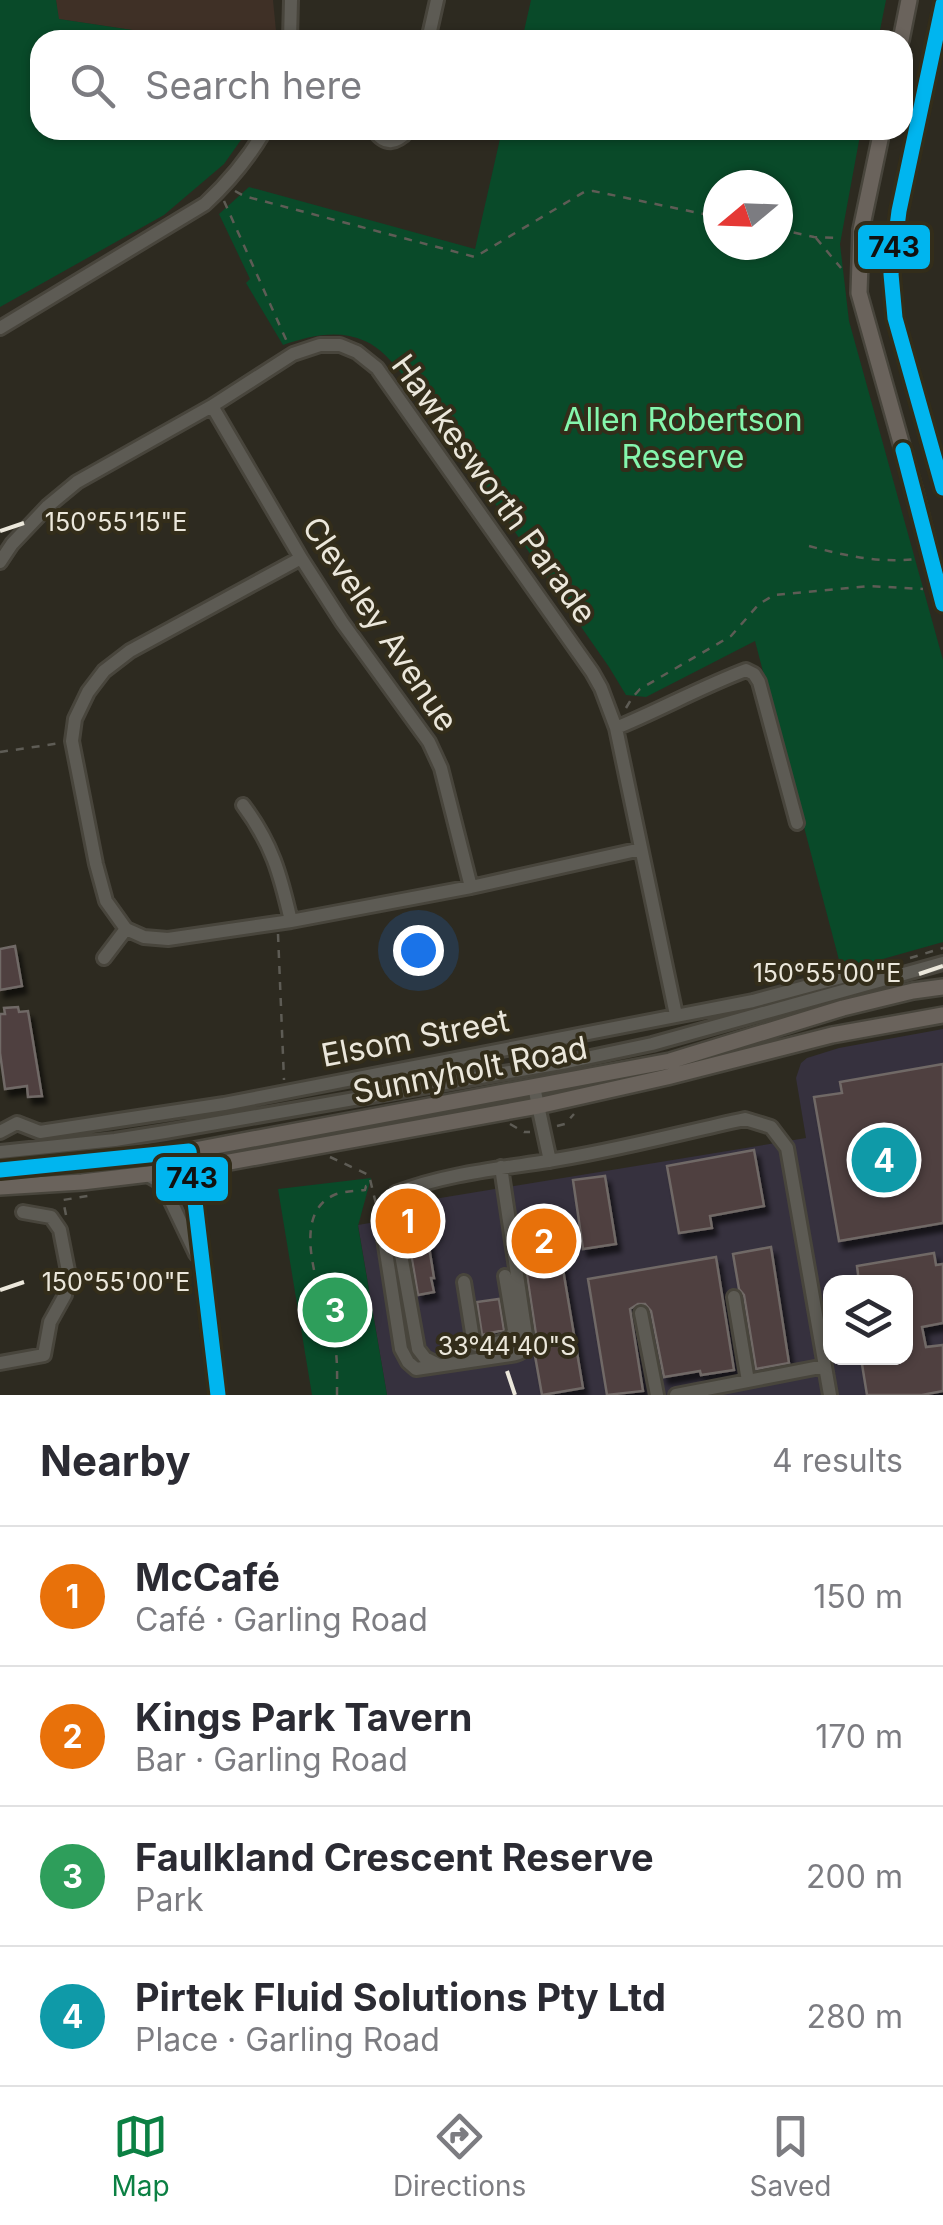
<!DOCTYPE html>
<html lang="en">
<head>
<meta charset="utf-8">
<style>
	:root { --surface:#fff; --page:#f2f2f3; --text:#2b2b33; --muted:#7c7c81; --line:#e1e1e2; --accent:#0b8043 }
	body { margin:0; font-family:Inter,sans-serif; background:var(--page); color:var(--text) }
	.controls { position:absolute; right:30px; bottom:30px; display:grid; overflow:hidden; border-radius:20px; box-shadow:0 2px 8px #0004 }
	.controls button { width:90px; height:90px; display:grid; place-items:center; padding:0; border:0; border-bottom:2px solid var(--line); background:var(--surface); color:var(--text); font:50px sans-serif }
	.compass { position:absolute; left:703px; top:170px; width:90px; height:90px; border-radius:50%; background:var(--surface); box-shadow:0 2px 8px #0004; rotate:251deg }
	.you { position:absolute; left:418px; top:950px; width:35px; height:35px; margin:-25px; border:8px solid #fff; border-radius:50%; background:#1a73e8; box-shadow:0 0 0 15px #1a73e833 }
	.badge { display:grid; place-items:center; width:65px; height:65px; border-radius:50%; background:var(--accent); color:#fff; font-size:32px; font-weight:700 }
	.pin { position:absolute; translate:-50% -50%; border:5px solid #fff; box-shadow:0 2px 10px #0006 }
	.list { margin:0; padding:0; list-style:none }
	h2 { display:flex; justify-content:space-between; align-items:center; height:130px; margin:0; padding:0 40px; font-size:42px }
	h2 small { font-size:32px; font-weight:400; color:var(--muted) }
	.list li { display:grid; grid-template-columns:65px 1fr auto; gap:30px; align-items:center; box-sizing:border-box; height:140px; padding:0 40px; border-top:2px solid var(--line) }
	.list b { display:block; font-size:38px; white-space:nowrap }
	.list p { margin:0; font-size:32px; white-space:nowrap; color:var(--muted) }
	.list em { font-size:32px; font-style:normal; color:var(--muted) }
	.icon { flex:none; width:55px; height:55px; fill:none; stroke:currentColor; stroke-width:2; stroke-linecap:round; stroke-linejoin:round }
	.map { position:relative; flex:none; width:943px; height:1395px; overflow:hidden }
	.search { position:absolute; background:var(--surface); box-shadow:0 2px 8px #0004; left:30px; right:30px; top:30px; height:110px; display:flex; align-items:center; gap:25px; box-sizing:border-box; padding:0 35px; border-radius:30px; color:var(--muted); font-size:38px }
	.sheet { height:690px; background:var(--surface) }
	nav { display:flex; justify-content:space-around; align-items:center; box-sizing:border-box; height:140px; border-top:2px solid var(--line); background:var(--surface); font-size:28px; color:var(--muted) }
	nav a { display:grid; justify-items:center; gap:5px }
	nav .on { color:var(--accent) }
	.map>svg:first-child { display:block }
</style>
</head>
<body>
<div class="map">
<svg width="943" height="1395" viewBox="0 0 943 1395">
	<defs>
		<filter id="shadow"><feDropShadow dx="4.5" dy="7" stdDeviation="2.5" flood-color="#0009"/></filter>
	</defs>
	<rect width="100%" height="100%" fill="#2d2a20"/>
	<path fill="#36313e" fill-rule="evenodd" d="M943,1029V1395H387L358,1225L410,1216L422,1201L806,1138L796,1078L801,1063L807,1058L839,1048ZM830,1282H906V1358H830Z"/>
	<path fill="#3f3026" d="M56,0H273L276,31L274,40H199L58,19Z"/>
	<path fill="#094a29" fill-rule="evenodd" d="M0,0H56L59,19L199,40H40V130H248L224,164L164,215L0,307Z
		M531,0H886L878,40H522Z
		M502,130H861L840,244L849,321L943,660V942L858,966L839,960L755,641L646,697L626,695L609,667C552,585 495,502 436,422C418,398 393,353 365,341C338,329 310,336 283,345L246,283L250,279L219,214L249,187L475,249ZM718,185H778V245H718Z
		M371,1178L358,1226L387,1395H312L278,1189Z"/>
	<path fill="#503f40" stroke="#706966" stroke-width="2.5" filter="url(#shadow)" d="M15,946L22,986L0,990V949Z
		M18,1007L19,1012L28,1011L42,1096L28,1097L27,1086L5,1089L0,1053V1014H5L4,1008Z
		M943,1064V1223L839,1241L814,1097L842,1093L840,1082Z
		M754,1150L764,1206L710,1216L712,1228L679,1233L667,1166Z
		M605,1176L616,1244L583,1249L573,1180Z
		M553,1210L583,1388L542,1395L534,1350L537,1341L518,1216Z
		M432,1212L435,1233L427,1234L434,1278H431L434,1292L418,1295L408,1236L405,1231L399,1228L398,1222L423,1217L422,1214Z
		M771,1247L789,1363L756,1369L744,1295L739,1289L733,1254Z
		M934,1253L936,1265L943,1264V1323L922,1327L926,1347L943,1345V1391L922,1395H867L861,1358H906V1282H859L857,1266Z
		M716,1257L734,1370L701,1375L700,1371L664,1377L651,1311L645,1304H638L630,1309L643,1391L607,1395L588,1279Z
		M499,1299L504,1330L482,1335L477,1302Z"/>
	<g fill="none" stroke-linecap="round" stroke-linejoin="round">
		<defs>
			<path id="minor" d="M290,40L291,0
				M428,40L437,0
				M354,130H368
				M374,130C385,146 396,144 409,130
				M0,328L205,204C230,181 248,159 265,130
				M212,406L301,558L342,622L429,742L441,768L471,887
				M301,558L130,651L104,671L88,692L75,719L72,741L96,864L106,901L126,929L144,937L168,939L291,921L471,887L641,849
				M0,562L12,544L48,506L77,482L212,406L293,354L320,345H340L357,352L377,368L592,672L601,688L616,728L676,1015
				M616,728C660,710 701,687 746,670L754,674L759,682L797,823
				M243,805C272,844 280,873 291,921
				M104,958L126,929
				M534,1087L550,1161
				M0,1132L17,1123L40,1132L224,1104L753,1001L842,977
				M0,1152L115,1140L165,1132L567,1062L652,1044L943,963
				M190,1159L218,1395
				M501,1167L527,1342C524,1351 520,1354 511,1355L416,1369L408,1362L401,1349L382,1226L396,1193C445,1174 497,1169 548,1161C614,1151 680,1133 745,1119L771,1127L787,1148L830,1395
				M146,1174L158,1181L165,1189L196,1254
				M384,1233L398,1238L418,1349L425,1358L439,1365
				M464,1282L473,1339L476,1345C487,1346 502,1343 512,1337L514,1330L505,1276
				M734,1297L748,1381
				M641,1313L657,1395
				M0,1363L44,1355L50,1322L65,1295L68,1271L60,1230L51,1217L23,1212
				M676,1395L825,1366"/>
			<path id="major" d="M943,4L899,211L891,274L895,318L943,488
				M901,40L909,0
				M882,130L861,230L859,293L914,489L943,604
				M0,1170L189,1151L670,1061L843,1008L913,991L943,987
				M0,1187L82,1182L191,1169L538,1106L667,1077L832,1035L943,1015"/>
		</defs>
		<use href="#minor" stroke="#48453c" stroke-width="18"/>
		<use href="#major" stroke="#48453c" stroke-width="20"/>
		<path stroke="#5e5c55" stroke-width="2.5" stroke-dasharray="8 8" stroke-linecap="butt" d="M235,191L244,196L475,257L584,192L593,191L718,217
			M224,201L288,344
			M778,229L814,237L837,238
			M816,238L841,268
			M809,546C846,556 878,563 916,559
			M626,708L632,698L640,689L731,636L759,604L774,595L869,586L923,589
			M0,752L61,743
			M278,934L284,1080
			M910,958L943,948
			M510,1124L524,1132H530
			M557,1126L565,1124L574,1114
			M330,1157L369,1175L377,1208
			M66,1215L63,1200L94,1195
			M337,1395C337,1377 338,1358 334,1340C326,1305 285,1217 334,1195C344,1191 356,1191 365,1190L366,1186L373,1190"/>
		<use href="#minor" stroke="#5d5b54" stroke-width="12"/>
		<use href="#major" stroke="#6a635c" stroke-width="15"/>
		<defs>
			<path id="bus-1" d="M943,4L899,211L891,274L895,318L943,488
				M903,450L943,604
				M0,1170L189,1151L218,1395"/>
		</defs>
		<use href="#bus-1" stroke="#332d1a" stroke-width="22"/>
		<use href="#bus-1" stroke="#00b5ef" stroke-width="15"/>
	</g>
	<path fill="none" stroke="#ebe7db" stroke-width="4" d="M0,531L24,523M919,974L943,966M0,1290L24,1282M507,1371L515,1395"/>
	<g text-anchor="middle" stroke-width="8" stroke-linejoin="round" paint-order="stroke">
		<g font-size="32" fill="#84f6ad" stroke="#332d1a">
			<text x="683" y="431">Allen Robertson<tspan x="683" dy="37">Reserve</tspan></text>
		</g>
		<g font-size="32" fill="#ebe7db" stroke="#332d1a">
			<text transform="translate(494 489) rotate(54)" y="11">Hawkesworth Parade</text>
			<text transform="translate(380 624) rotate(56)" y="11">Cleveley Avenue</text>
			<text transform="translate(415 1038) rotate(-11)" y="11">Elsom Street</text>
			<text transform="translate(470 1070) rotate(-11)" y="11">Sunnyholt Road</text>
		</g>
	</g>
	<g font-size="25" text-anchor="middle" fill="#ebe7db" stroke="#332d1a" stroke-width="8" stroke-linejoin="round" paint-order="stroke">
		<text x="116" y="531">150°55'15"E</text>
		<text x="827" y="982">150°55'00"E</text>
		<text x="116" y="1291">150°55'00"E</text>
		<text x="507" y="1355">33°44'40"S</text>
	</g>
	<g stroke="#332d1a" stroke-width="4">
		<rect x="856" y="223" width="76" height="48" rx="10" fill="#00b5ef"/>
		<rect x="154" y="1155" width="76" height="48" rx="10" fill="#00b5ef"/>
	</g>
	<g font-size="28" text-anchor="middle" font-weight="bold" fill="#111">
		<text x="894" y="257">743</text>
		<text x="192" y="1188">743</text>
	</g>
</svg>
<div class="controls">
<button><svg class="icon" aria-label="layers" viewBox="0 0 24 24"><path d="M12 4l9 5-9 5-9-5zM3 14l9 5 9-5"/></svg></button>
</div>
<svg class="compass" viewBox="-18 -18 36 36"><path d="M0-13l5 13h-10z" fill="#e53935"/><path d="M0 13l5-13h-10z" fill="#7c7c81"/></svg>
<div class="you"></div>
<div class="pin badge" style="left:408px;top:1221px;background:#e8710a">1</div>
<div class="pin badge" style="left:544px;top:1241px;background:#e8710a">2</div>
<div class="pin badge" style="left:335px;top:1310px;background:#2e9e5b">3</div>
<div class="pin badge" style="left:884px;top:1160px;background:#0f9aa8">4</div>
<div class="search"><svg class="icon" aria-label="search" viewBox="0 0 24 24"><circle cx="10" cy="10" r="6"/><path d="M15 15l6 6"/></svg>Search here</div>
</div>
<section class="sheet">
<h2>Nearby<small>4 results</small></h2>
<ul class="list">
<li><span class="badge" style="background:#e8710a">1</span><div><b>McCafé</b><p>Café · Garling Road</p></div><em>150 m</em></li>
<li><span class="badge" style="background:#e8710a">2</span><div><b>Kings Park Tavern</b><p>Bar · Garling Road</p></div><em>170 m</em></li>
<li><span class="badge" style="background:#2e9e5b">3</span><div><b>Faulkland Crescent Reserve</b><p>Park</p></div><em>200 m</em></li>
<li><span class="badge" style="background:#0f9aa8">4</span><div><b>Pirtek Fluid Solutions Pty Ltd</b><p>Place · Garling Road</p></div><em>280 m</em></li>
</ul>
</section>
<nav>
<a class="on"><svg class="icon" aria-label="map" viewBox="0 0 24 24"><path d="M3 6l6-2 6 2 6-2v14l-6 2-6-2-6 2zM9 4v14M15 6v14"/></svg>Map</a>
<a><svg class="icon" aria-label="directions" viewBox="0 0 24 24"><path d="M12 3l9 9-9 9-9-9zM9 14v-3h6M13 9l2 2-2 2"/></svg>Directions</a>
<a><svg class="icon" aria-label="saved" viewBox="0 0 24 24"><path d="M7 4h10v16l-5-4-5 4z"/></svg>Saved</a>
</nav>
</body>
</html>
